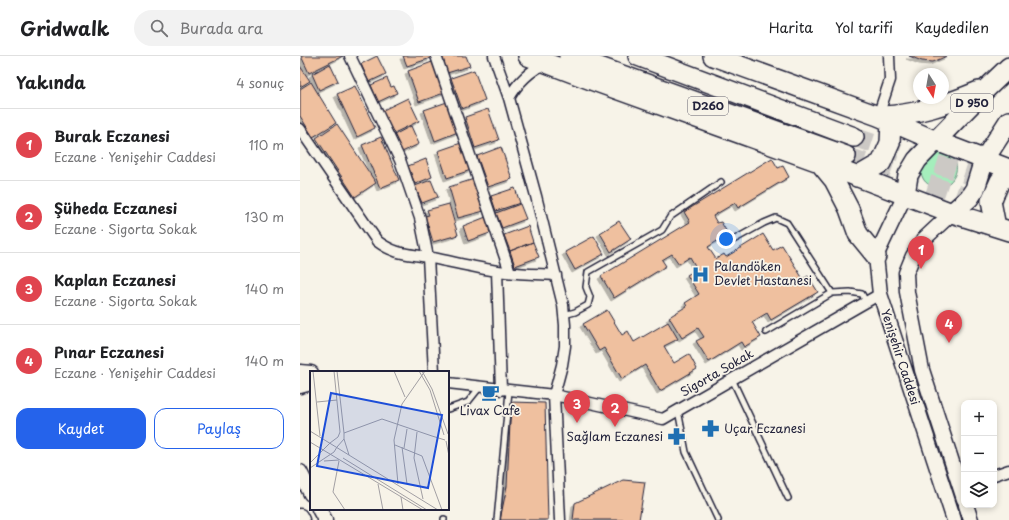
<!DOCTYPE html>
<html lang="tr">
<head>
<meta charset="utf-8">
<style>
	:root { --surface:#fff; --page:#f2f2f2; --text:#202124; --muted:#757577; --line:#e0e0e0; --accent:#2563eb }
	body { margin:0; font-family:"Playpen Sans",sans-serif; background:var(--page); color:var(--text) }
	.controls { position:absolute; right:12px; bottom:12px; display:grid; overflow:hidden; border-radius:8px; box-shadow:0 2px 6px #0003 }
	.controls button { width:36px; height:36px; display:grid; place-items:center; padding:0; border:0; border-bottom:1px solid var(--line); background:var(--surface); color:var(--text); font:20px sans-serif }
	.compass { position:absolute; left:613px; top:12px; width:36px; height:36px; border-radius:50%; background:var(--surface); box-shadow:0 2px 6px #0003; rotate:169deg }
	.you { position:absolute; left:426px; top:183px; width:14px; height:14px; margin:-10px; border:3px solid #fff; border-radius:50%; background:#1a73e8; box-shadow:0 0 0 6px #1a73e833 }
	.badge { display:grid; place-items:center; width:26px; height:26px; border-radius:50%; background:var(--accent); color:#fff; font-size:13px; font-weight:700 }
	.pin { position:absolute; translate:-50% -33px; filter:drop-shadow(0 1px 2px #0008) }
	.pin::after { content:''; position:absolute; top:21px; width:14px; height:12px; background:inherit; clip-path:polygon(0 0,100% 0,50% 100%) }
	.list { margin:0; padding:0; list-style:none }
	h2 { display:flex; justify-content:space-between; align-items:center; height:52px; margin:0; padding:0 16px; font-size:17px }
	h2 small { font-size:13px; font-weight:400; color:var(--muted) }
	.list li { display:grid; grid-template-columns:26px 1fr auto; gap:12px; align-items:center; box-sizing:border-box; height:72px; padding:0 16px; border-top:1px solid var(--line) }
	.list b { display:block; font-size:15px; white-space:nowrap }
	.list p { margin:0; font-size:13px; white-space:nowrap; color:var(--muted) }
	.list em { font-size:13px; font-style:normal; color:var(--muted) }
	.actions { display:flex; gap:8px; padding:12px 16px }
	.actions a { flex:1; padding:9px 0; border:1px solid var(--accent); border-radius:12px; text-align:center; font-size:14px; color:var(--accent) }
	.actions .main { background:var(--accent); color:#fff }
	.icon { flex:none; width:22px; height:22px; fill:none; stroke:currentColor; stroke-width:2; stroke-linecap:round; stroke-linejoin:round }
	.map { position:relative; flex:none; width:709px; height:464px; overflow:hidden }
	header { display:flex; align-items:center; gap:24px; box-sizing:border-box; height:56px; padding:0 20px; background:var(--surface); border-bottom:1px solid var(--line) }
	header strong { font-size:19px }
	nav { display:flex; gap:22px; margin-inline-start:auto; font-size:14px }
	.search { width:280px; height:36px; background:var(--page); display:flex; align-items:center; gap:10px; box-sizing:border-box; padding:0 14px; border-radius:22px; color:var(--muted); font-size:15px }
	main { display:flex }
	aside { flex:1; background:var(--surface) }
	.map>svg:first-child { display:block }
</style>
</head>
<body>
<header>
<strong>Gridwalk</strong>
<div class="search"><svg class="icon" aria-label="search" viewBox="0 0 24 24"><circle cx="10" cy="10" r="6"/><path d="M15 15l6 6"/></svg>Burada ara</div>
<nav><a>Harita</a><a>Yol tarifi</a><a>Kaydedilen</a></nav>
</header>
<main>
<aside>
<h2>Yakında<small>4 sonuç</small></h2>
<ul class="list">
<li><span class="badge" style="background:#e0444e">1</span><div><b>Burak Eczanesi</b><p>Eczane · Yenişehir Caddesi</p></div><em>110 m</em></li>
<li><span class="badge" style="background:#e0444e">2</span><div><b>Şüheda Eczanesi</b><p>Eczane · Sigorta Sokak</p></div><em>130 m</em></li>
<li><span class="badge" style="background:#e0444e">3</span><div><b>Kaplan Eczanesi</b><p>Eczane · Sigorta Sokak</p></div><em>140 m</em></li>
<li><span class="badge" style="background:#e0444e">4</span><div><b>Pınar Eczanesi</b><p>Eczane · Yenişehir Caddesi</p></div><em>140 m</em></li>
</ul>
<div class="actions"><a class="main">Kaydet</a><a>Paylaş</a></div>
</aside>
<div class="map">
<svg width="709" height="464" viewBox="0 0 709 464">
	<defs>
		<filter id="shadow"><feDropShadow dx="-3" dy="3" stdDeviation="0" flood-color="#0004"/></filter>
	</defs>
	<rect width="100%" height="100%" fill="#f7f3e8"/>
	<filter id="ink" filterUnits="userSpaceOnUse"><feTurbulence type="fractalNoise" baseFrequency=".025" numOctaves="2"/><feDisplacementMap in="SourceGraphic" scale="8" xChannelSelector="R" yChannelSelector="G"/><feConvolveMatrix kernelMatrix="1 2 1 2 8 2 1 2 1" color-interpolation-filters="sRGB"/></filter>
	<g filter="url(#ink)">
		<path fill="#a5eebc" stroke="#64887c" d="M636,96C640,96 645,97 649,99C667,110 649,139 630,129C623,126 621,119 620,111Z"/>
		<path fill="#efc09f" stroke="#22223b" filter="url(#shadow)" d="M1,0H43L9,17Z
			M77,0L86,18L69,26L61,8Z
			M103,0H130L131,2L107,10Z
			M142,0H166L170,10L147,17Z
			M609,0H647L633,6L622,5Z
			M132,6L144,37L119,46L108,15Z
			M30,8L38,25L19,34L12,18Z
			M0,10L10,25L0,31Z
			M174,14L185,44L162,53L151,22Z
			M87,22L91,31L94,30L97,37L78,46L71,29Z
			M11,26L36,67L13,81L0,60V33Z
			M55,30L75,72L57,81L37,38Z
			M108,42L119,65L92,78L81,55Z
			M147,46L158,76L135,85L124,54Z
			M188,53L199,84L175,92L165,61Z
			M37,68L76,127L55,141L16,82Z
			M111,70L119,88L102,96L94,79Z
			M81,81L99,124L80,132L62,89Z
			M161,87L171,114L147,122L138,95Z
			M201,91L212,123L188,131L177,100Z
			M472,102L478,112L483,110L489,121L438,152L435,147L413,160L417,167L421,166L428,178L408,191L416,203L424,198L426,201L463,178L473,194L482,189L503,223L508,220L518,236L471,264L467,257L452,266L461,281L444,291L441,286L409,306L396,285L404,281L398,272L382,282L369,261L387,250L385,247L399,238L387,219L397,213L390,201L379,208L372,198L362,204L366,210L314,242L301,220L390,166L384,156Z
			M126,103L132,121L115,128L108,110Z
			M174,123L184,155L158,162L149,131Z
			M131,124L138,141L122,147L115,130Z
			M215,132L220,147L196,155L191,140Z
			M149,148L158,179L133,186L125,160L129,159L127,154Z
			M220,148L226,163L202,172L196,157Z
			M186,161L191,173L189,174L190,177L168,185L163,170Z
			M319,165L331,183L311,196L300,177Z
			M228,170L233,186L210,195L204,179Z
			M294,180L304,198L275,214L265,196Z
			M233,186L239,201L215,210L210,195Z
			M307,254L322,279L328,275L334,286L368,266L378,283L364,290L374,307L389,298L397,313L360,335L345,309L322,323L304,292L299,295L283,268Z
			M211,346L245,347L248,464H200L207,430Z
			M323,424L345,426L339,464H273L275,447Z"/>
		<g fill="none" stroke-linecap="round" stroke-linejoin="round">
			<path stroke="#ccc9c5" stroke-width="19" stroke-dasharray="19 10" stroke-linecap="butt" d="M554,81L709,132
				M546,100L709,156"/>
			<defs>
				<path id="lane" d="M428,187L464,167L476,162L487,167L532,237L466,276
					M532,237L550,236L562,238L566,246
					M264,259L275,256L288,249L290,241L286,231L288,216L362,174L370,161L421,126
					M432,323L488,442
					M148,353L168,346L180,331
					M378,354L386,396L418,464
					M144,464V463
					M197,464L209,335"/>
				<path id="street" d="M50,0L100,104L120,162L128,201L134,316
					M136,0L210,216
					M194,0L209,42L236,140L263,249L265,269V290L262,309L254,339L260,464
					M209,42C218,26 229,15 246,7
					M578,60L590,24L589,0
					M0,73L77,185C97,200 109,197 132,202C153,206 176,212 198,215C217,218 237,218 256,219
					M197,215L201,334
					M148,327L254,339L363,363L580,238
					M694,419L709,414"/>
				<path id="secondary" d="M605,139L576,200L580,238L654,464
					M652,157L624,183L613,200L606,217L607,236L622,314L664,443
					M0,316L11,317
					M0,330L11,327
					M0,416L11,438
					M666,449L671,464
					M19,453L25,464
					M0,460L2,464"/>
				<path id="highway" d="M228,0L294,25L519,106L652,157L709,175
					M269,0L546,100
					M338,0L554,81
					M413,0L578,60L636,85L709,113
					M582,60C616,59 648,48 679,35
					M520,107L534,124L549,153L558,178L576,200
					M557,121L581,107L590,87L591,66
					M605,139L608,119L617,104L686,33L709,11
					M652,157L669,142L675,133L684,104L709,65
					M696,171L691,145L700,125L709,119"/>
			</defs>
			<use href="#lane" stroke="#22223b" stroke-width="8"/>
			<use href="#street" stroke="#22223b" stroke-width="13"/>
			<use href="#secondary" stroke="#22223b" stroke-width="17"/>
			<use href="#highway" stroke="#22223b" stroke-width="22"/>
			<use href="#lane" stroke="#f7f3e8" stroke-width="5"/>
			<use href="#street" stroke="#f7f3e8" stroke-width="10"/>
			<use href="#secondary" stroke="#f7f3e8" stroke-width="14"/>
			<use href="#highway" stroke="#f7f3e8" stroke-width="19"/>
		</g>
	</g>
	<defs>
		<symbol id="hospital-bare" viewBox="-9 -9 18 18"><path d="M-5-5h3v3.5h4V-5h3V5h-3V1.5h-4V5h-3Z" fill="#1f6fb2" stroke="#f7f3e8" stroke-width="2.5" paint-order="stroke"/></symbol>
		<symbol id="cafe-bare" viewBox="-9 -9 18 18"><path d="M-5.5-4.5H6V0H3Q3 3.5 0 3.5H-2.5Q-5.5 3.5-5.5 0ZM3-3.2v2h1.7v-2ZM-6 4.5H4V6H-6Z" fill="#1f6fb2" stroke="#f7f3e8" stroke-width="2.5" paint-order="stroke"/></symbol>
		<symbol id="pharmacy-bare" viewBox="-9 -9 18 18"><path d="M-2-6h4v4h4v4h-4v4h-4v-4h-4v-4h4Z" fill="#1f6fb2" stroke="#f7f3e8" stroke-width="2.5" paint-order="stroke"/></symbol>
	</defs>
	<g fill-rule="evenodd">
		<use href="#hospital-bare" x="388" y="206" width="25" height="25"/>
		<use href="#cafe-bare" x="178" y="324" width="25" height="25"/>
		<use href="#pharmacy-bare" x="398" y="360" width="25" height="25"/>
		<use href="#pharmacy-bare" x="364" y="368" width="25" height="25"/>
	</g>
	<g text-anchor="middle" stroke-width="3.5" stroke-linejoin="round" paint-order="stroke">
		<g fill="#f7f3e8" stroke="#62616f" stroke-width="1">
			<rect x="651" y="38" width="42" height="18" rx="3"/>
			<rect x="388" y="41" width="40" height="18" rx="3"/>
		</g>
		<g font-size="11" font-weight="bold" fill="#22223b">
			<text x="672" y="51">D 950</text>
			<text x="408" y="54">D260</text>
		</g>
		<g font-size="12" fill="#22223b" stroke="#f7f3e8" text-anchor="start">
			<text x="414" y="215">Palandöken<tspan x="414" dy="14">Devlet Hastanesi</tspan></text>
			<text x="190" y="359" text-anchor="middle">Livax Cafe</text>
			<text x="424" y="377">Uçar Eczanesi</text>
			<text x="363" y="385" text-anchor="end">Sağlam Eczanesi</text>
		</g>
		<g font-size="12" fill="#22223b" stroke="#f7f3e8">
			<text transform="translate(600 301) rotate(72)" y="4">Yenişehir Caddesi</text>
			<text transform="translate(417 317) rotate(-30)" y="4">Sigorta Sokak</text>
		</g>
	</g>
	<g transform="translate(10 315)">
		<rect width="139" height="139" fill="#f7f3e8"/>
		<path fill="none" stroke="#a29fa3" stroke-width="1" d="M3,0L10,65M27,0L34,62V68L27,76M84,0L95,26M109,0L120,19L134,64M112,0L122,18L138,63M7,31L27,29M0,60L128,139M107,61L104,87L113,128M34,62L72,48L122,65M122,65L135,69M34,68L39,84M136,70L139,85M0,71L113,139M20,72L28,66L30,61L24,0M85,74L112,85L132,139M92,76L97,113M94,77L97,58M33,87L117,139M14,90L29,89M29,90L23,121L35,139M0,92L20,72M0,97L24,81L27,76M68,113L73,139M88,113L84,69L92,33L115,0M91,126L93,139"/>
		<path fill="#1d4ed8" fill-opacity="0.15" stroke="#1d4ed8" stroke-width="2" d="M21,22L132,44L118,117L7,95Z"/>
		<rect width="139" height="139" fill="none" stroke="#22223b" stroke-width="2"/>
	</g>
</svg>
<div class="controls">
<button>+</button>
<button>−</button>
<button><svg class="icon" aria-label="layers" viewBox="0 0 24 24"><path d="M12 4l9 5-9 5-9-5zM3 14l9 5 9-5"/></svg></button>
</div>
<svg class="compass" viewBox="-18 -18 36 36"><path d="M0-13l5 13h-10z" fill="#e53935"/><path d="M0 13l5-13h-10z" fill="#757577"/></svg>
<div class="you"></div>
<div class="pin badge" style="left:621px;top:213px;background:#e0444e">1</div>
<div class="pin badge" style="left:315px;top:371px;background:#e0444e">2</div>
<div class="pin badge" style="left:277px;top:367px;background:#e0444e">3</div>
<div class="pin badge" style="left:649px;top:287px;background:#e0444e">4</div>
</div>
</main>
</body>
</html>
